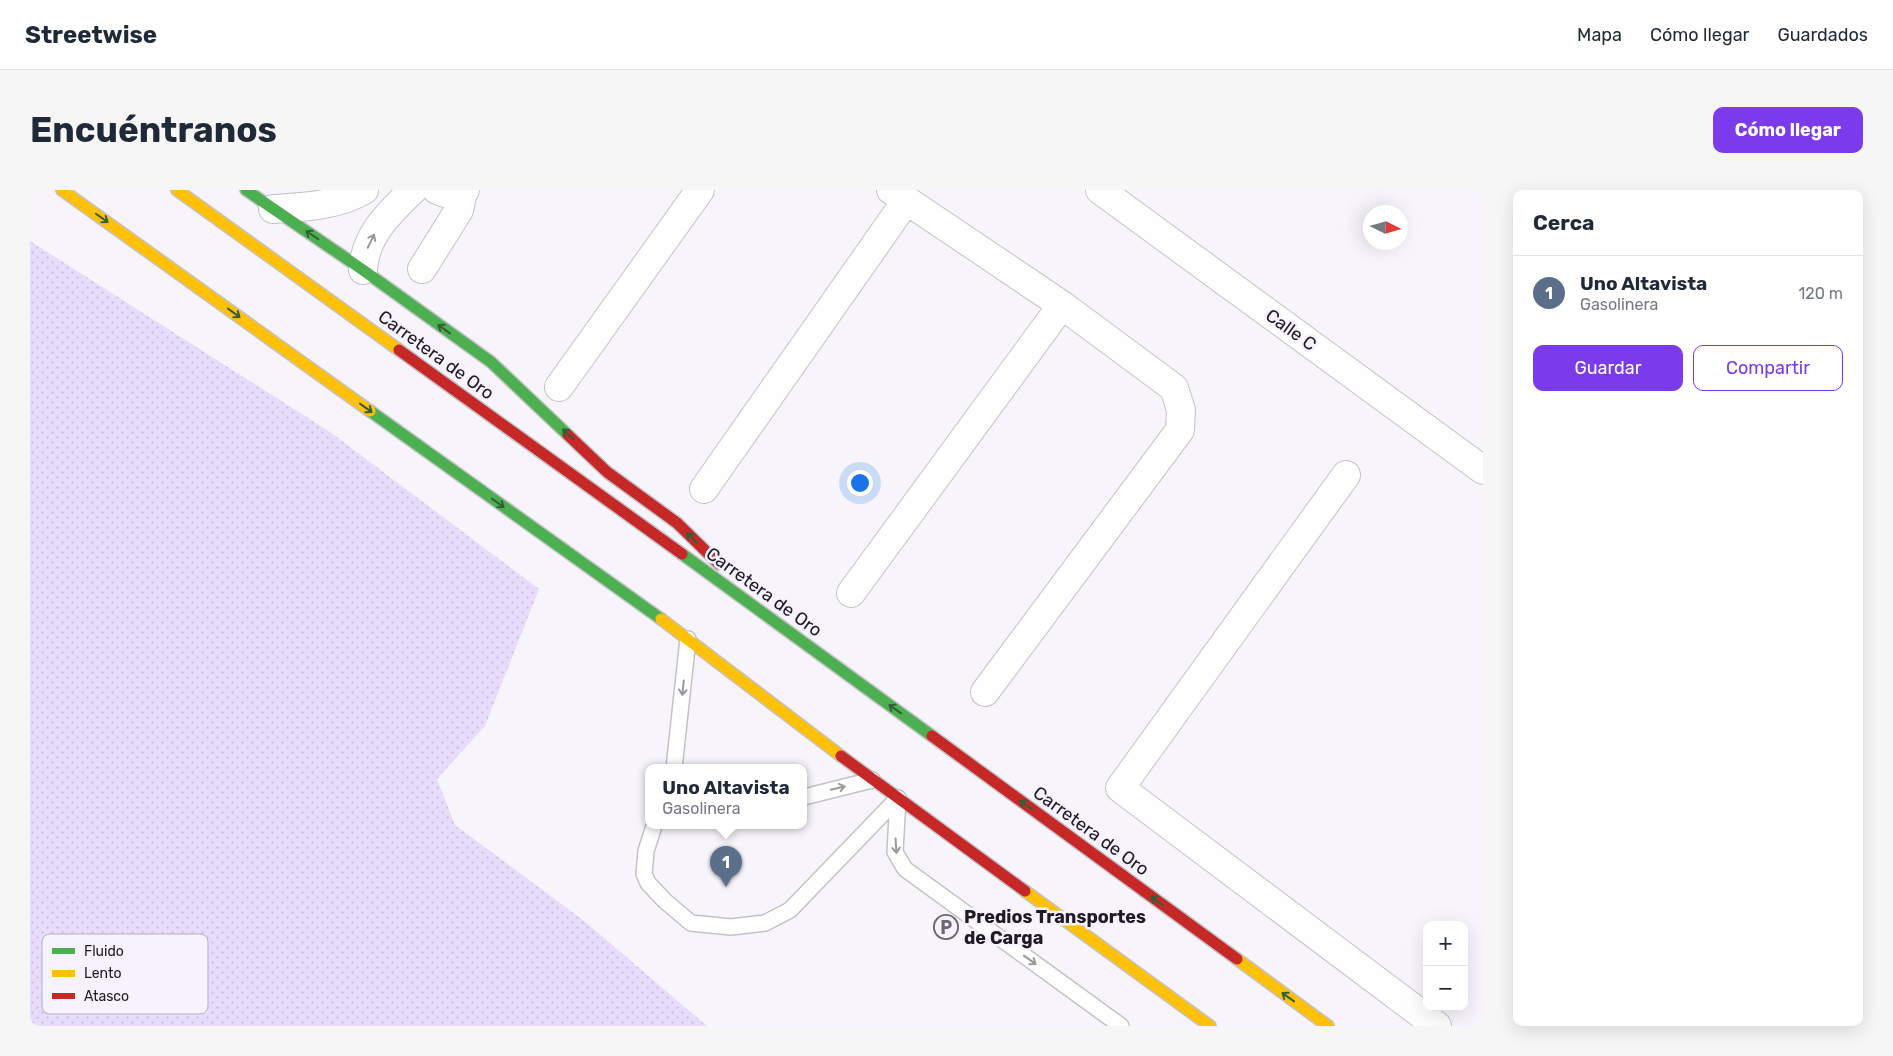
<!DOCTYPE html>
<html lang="es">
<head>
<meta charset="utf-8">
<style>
	:root { --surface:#fff; --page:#f6f6f7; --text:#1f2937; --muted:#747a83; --line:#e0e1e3; --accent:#7c3aed }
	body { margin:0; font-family:Rubik,sans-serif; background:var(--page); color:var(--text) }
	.controls { position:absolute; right:15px; bottom:15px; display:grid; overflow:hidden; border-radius:10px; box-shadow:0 5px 20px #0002 }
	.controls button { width:45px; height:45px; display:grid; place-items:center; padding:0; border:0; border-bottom:1px solid var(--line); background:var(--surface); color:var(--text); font:25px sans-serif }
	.compass { position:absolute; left:1333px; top:15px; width:45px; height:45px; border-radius:50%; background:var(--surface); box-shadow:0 5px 20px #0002; rotate:95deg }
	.you { position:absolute; left:829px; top:292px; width:18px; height:18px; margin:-12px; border:4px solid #fff; border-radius:50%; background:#1a73e8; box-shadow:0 0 0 8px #1a73e833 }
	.badge { display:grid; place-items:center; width:32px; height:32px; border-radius:50%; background:var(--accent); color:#fff; font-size:16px; font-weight:700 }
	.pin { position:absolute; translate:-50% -41px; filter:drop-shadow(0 1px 2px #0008) }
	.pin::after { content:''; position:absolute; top:26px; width:18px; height:15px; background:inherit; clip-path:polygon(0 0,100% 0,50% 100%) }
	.popup { position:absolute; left:615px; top:574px; width:162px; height:65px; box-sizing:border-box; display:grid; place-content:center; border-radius:10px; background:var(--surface); filter:drop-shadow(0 1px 4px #0005); font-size:16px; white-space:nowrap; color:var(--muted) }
	.popup b { font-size:19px; color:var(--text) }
	.popup::after { content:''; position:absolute; left:50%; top:100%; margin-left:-10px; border:10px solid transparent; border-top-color:var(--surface) }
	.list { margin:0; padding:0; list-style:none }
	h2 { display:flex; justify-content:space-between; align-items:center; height:65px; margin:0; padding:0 20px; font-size:21px }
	h2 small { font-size:16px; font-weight:400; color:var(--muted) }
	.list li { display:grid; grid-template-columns:32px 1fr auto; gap:15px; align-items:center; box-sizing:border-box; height:75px; padding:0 20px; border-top:1px solid var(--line) }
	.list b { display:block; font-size:19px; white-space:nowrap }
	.list p { margin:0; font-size:16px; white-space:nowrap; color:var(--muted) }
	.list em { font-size:16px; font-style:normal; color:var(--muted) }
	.actions { display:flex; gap:10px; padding:15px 20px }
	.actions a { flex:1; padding:11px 0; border:1px solid var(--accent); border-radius:10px; text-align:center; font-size:18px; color:var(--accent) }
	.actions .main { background:var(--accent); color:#fff }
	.map { position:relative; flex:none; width:1453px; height:836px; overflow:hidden; border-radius:10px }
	header { display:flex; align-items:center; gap:30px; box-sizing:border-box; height:70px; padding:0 25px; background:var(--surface); border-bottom:1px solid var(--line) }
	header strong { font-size:24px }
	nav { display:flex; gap:28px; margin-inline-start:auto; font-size:18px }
	.intro { display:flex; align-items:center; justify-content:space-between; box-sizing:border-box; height:120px; padding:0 30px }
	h1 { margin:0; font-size:35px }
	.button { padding:12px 22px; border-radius:10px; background:var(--accent); color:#fff; font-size:18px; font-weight:700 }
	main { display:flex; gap:30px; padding:0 30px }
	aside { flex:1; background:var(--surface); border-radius:10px; box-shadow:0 5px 20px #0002 }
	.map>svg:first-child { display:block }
</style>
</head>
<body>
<header>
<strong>Streetwise</strong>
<nav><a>Mapa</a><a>Cómo llegar</a><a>Guardados</a></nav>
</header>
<div class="intro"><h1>Encuéntranos</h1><a class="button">Cómo llegar</a></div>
<main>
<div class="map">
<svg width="1453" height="836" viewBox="0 0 1453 836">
	<defs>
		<pattern id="grass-dots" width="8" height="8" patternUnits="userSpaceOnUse" patternTransform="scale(1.25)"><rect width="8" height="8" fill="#e8dcfc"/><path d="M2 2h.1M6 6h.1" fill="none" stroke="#c7bcd8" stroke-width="1.8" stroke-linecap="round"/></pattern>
	</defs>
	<rect width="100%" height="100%" fill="#f7f5fb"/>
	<path fill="url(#grass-dots)" d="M0,51L300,242L509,399L455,536L407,589L425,635L553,730L677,836H0Z"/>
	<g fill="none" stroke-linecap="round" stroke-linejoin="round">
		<defs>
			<path id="lane" d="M644,578L658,449
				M774,607L842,590
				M868,608L865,662L875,679L1091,836
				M624,636L616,661L614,684L618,693L635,711L661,733L701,737L735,733L760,720L868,608"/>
			<path id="street" d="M407,0L415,3L435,0
				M861,0L1032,115L1144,198L1151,220L1150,240L955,502
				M1070,0L1453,280
				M243,19C274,17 306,16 334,0
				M392,79L429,20L433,1
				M333,80C335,45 359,23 383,0
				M529,197L670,0
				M1316,285L1090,598L1407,836
				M674,299L876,11
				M821,403L1032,115"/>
			<path id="fast" d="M216,0L333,80L461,172L538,245
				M340,221L631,429
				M652,364L902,546"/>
			<path id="slow" d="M32,0L340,221
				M147,0L369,160
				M631,429L811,566
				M995,701L1180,836
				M1207,769L1298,836"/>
			<path id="jam" d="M369,160L652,364
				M538,245L577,282L647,333L689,374
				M902,546L1207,769
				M811,566L995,701"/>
		</defs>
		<use href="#lane" stroke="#c4c2c8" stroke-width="18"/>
		<use href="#street" stroke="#c4c2c8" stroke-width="30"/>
		<use href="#fast" stroke="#c4c2c8" stroke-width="14"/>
		<use href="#slow" stroke="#c4c2c8" stroke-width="14"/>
		<use href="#jam" stroke="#c4c2c8" stroke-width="14"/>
		<use href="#lane" stroke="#fefefe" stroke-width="15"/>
		<use href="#street" stroke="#fefefe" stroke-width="28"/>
		<use href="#fast" stroke="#4caf50" stroke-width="11"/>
		<use href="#slow" stroke="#ffc107" stroke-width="11"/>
		<use href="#jam" stroke="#c62828" stroke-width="11"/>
	</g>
	<defs><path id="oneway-shaft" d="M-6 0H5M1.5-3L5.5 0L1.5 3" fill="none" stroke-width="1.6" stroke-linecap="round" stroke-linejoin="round" transform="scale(1.25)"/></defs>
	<g stroke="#335e37">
		<use href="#oneway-shaft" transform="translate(72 28) rotate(35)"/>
		<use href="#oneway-shaft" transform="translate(282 45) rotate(-146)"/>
		<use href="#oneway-shaft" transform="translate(204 123) rotate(36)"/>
		<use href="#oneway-shaft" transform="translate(414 139) rotate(-144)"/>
		<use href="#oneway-shaft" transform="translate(336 218) rotate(36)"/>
		<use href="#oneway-shaft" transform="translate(538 244) rotate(-137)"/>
		<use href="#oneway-shaft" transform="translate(468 313) rotate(36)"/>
		<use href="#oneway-shaft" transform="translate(662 348) rotate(-135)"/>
		<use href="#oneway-shaft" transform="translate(865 519) rotate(-144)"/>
		<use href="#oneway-shaft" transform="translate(996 615) rotate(-144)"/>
		<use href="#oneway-shaft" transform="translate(1127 711) rotate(-144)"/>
		<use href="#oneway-shaft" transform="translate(1258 807) rotate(-144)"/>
	</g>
	<g stroke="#99989b">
		<use href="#oneway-shaft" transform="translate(341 51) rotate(-64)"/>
		<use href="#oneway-shaft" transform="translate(653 498) rotate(96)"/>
		<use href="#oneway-shaft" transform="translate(808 598) rotate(-14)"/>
		<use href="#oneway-shaft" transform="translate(866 656) rotate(87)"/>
		<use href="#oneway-shaft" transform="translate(1000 770) rotate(36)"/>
	</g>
	<defs>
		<symbol id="parking-ring" viewBox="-11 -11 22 22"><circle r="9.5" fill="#f6f2fe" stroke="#6a676e" stroke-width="1.5"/><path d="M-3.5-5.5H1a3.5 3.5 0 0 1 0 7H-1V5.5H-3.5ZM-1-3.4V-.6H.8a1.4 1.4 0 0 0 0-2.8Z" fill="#6a676e"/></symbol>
	</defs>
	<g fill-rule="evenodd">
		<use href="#parking-ring" x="902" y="723" width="28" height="28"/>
	</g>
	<g text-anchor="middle" stroke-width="5" stroke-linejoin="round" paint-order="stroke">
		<g font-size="18" fill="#1e1b22" stroke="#f6f2fe">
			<text transform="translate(1261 140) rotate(36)" y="6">Calle C</text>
			<text transform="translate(406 165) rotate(36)" y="6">Carretera de Oro</text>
			<text transform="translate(734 402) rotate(36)" y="6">Carretera de Oro</text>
			<text transform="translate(1061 641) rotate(36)" y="6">Carretera de Oro</text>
		</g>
		<g font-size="18" font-weight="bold" fill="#1e1b22" stroke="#f6f2fe" text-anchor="start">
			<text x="934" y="733">Predios Transportes<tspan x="934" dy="21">de Carga</tspan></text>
		</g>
	</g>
	<rect x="12" y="744" width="166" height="80" rx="8" fill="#f6f2fe" stroke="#b5b2bc" stroke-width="1"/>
	<rect x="22" y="758" width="23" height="6" fill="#4caf50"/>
	<rect x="22" y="780" width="23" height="7" fill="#ffc107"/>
	<rect x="22" y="803" width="23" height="6" fill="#c62828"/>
	<g font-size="14" fill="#1e1b22">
		<text x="54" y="766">Fluido</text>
		<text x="54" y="788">Lento</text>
		<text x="54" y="811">Atasco</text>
	</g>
</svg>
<div class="controls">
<button>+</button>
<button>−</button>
</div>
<svg class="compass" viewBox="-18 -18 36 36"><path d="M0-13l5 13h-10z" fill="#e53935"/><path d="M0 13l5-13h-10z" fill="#747a83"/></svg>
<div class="you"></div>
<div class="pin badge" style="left:696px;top:697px;background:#5c6f8a">1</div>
<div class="popup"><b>Uno Altavista</b>Gasolinera</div>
</div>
<aside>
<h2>Cerca<small></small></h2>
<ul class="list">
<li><span class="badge" style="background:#5c6f8a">1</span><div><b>Uno Altavista</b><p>Gasolinera</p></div><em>120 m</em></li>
</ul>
<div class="actions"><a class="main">Guardar</a><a>Compartir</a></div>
</aside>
</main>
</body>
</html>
